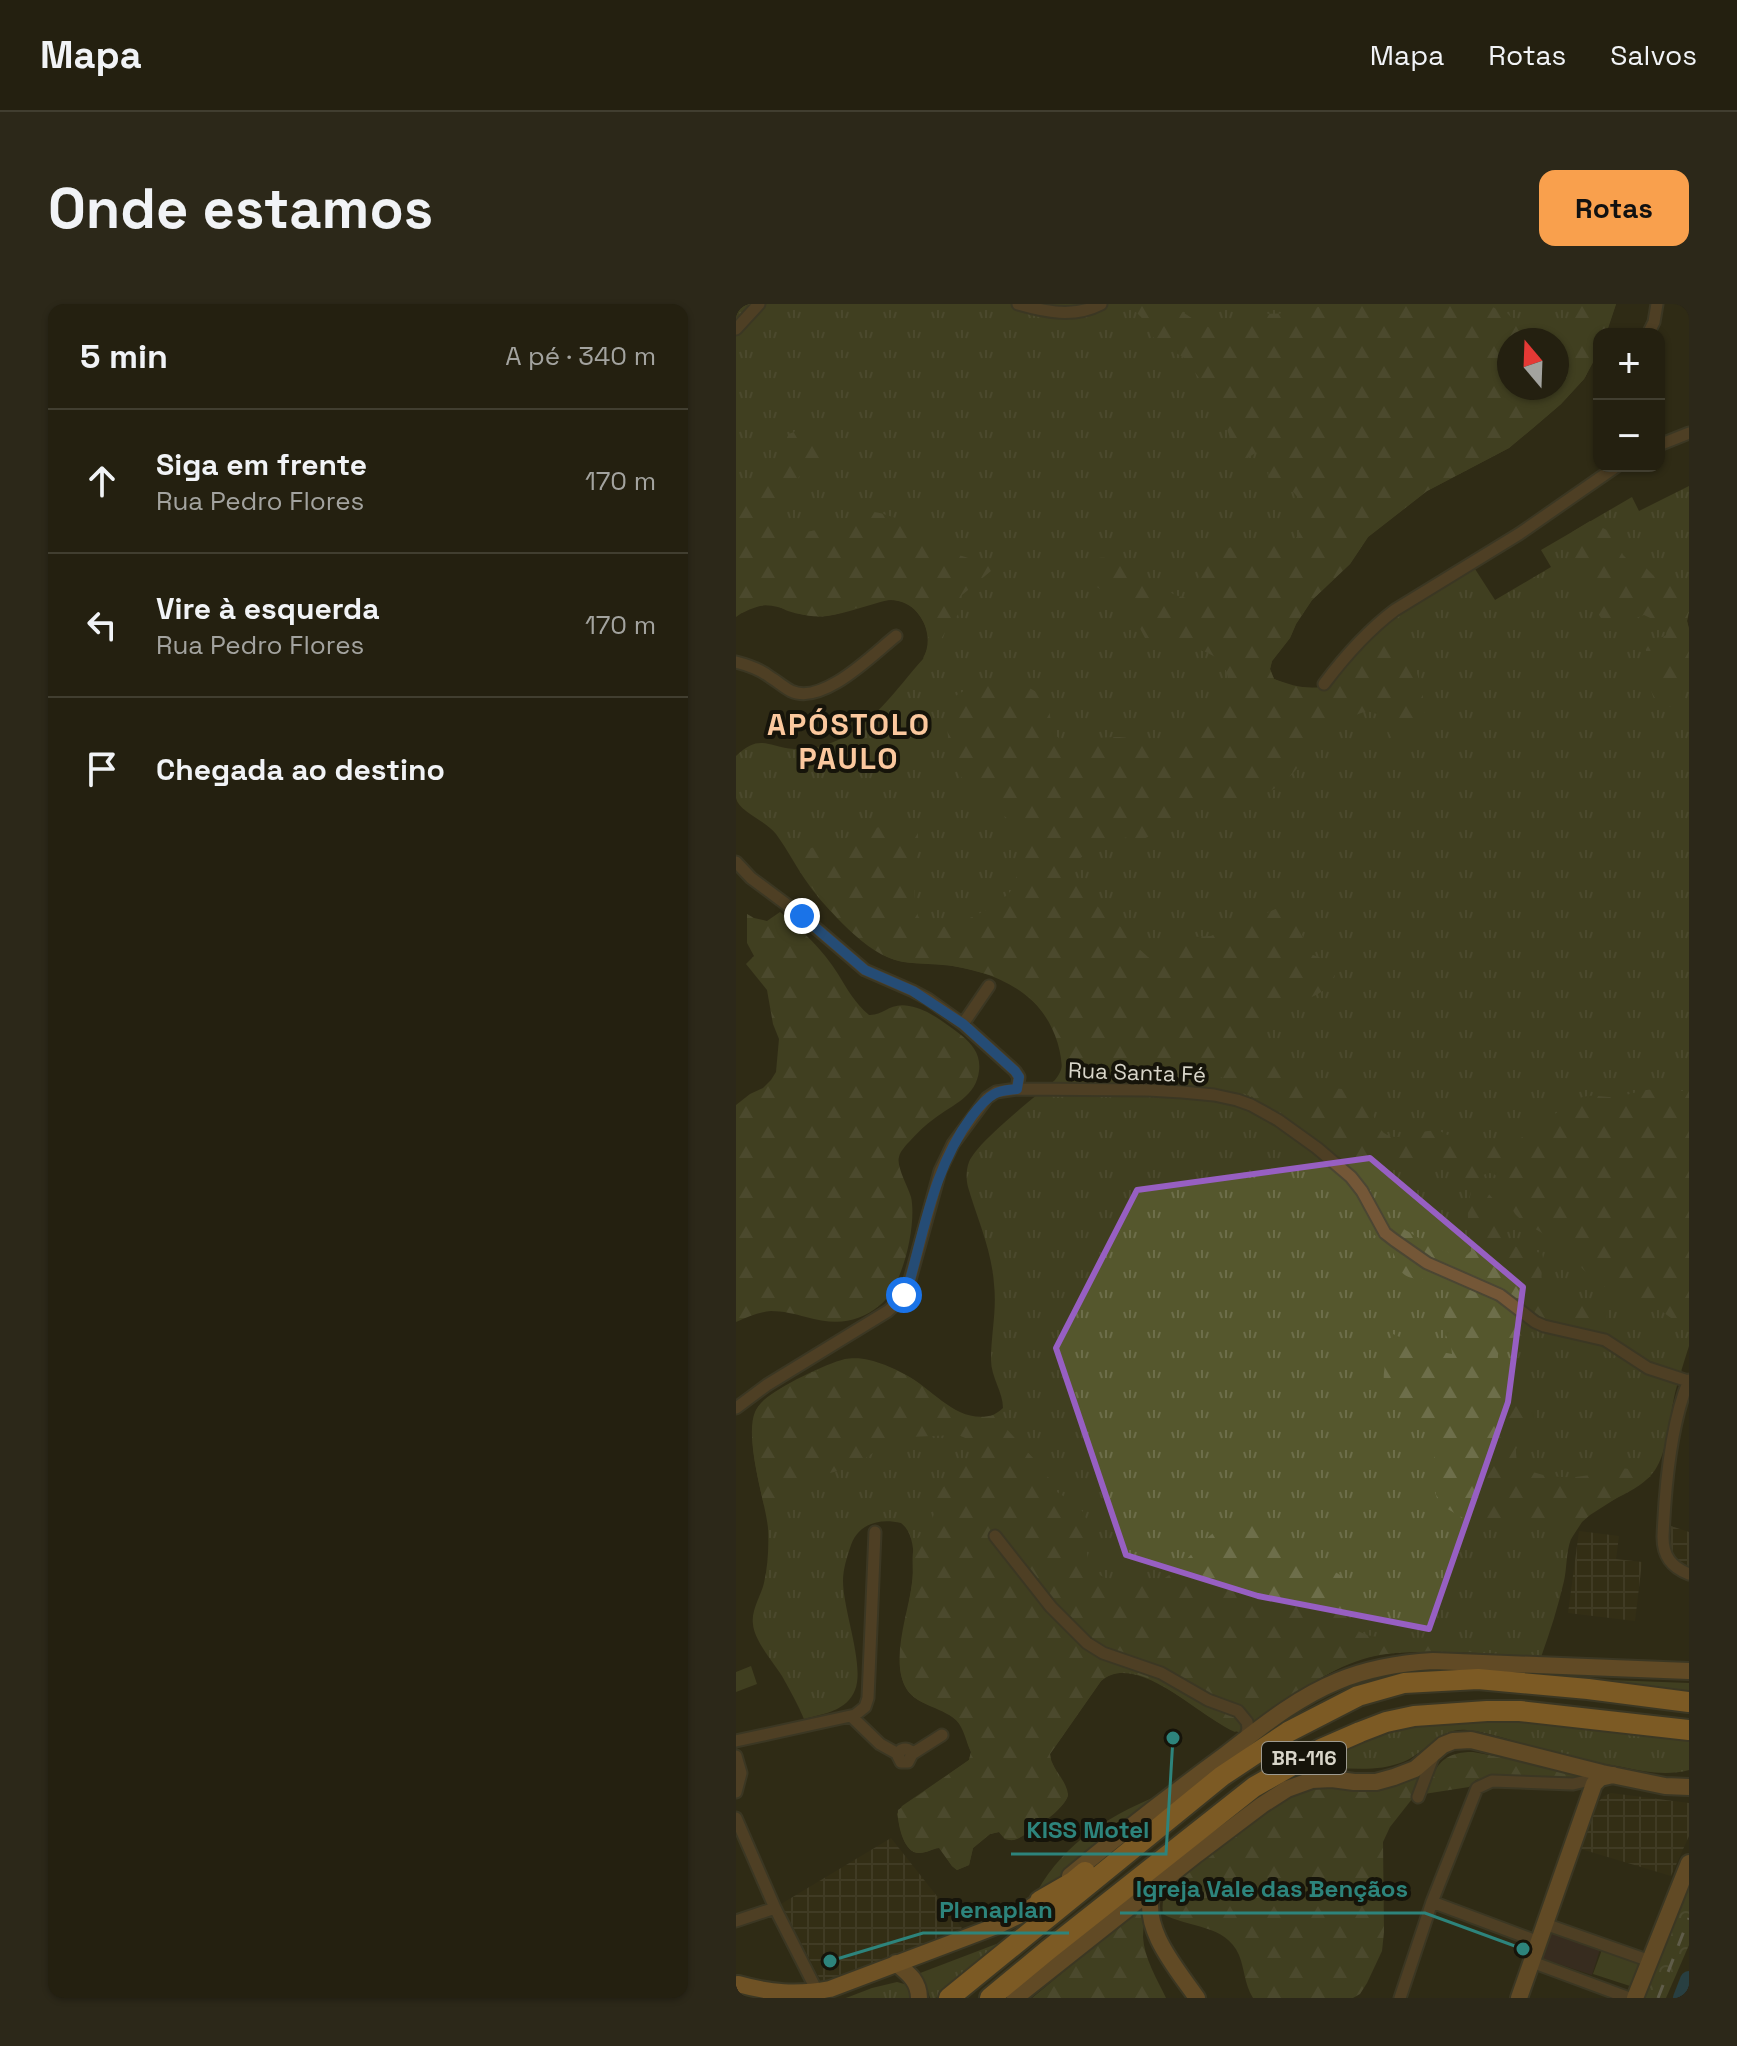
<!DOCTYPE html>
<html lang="pt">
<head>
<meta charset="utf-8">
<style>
	:root { --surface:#242010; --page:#2c2819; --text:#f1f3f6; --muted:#a3a39f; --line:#413e30; --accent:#f9a04d }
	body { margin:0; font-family:"Space Grotesk",sans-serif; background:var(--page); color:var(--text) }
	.controls { position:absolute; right:24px; top:24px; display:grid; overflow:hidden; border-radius:16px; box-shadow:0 2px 6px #0004 }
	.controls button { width:72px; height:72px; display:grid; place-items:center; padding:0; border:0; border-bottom:2px solid var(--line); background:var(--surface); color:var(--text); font:40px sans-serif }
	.compass { position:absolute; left:761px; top:24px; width:72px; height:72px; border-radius:50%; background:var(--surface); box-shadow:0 2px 6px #0004; rotate:341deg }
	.stop { position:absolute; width:24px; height:24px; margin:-18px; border:6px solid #1a73e8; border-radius:50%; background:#fff }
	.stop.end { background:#1a73e8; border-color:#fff; box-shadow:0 2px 8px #0008 }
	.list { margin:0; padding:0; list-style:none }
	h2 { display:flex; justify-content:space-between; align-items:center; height:104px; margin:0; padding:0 32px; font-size:34px }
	h2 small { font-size:26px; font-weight:400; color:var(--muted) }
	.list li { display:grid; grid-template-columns:52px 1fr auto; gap:24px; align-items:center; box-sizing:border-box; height:144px; padding:0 32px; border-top:2px solid var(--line) }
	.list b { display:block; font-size:30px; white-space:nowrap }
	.list p { margin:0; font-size:26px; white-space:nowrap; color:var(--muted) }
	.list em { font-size:26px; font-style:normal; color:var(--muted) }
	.icon { flex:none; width:44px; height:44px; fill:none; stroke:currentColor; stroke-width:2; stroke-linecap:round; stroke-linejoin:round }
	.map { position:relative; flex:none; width:953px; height:1694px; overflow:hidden; border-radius:16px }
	header { display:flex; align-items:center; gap:48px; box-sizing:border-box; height:112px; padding:0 40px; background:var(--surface); border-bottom:2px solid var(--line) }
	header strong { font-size:38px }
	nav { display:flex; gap:44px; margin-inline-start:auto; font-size:28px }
	.intro { display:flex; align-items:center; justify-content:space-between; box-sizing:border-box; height:192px; padding:0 48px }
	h1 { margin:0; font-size:56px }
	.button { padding:20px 36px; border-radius:16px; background:var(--accent); color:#111; font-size:28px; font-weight:700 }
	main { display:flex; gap:48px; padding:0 48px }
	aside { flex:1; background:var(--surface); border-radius:16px; box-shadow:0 2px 6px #0004 }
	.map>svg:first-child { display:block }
</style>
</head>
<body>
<header>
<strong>Mapa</strong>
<nav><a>Mapa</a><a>Rotas</a><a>Salvos</a></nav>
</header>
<div class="intro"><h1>Onde estamos</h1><a class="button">Rotas</a></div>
<main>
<aside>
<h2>5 min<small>A pé · 340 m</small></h2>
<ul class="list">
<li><svg class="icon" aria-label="ahead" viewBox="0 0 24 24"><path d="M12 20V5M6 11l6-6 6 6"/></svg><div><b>Siga em frente</b><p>Rua Pedro Flores</p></div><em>170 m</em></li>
<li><svg class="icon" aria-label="left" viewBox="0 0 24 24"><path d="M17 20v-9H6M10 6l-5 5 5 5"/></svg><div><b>Vire à esquerda</b><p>Rua Pedro Flores</p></div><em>170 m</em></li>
<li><svg class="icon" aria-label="arrive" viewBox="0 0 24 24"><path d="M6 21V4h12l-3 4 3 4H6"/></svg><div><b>Chegada ao destino</b></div></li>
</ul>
</aside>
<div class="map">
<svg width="953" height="1694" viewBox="0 0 953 1694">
	<defs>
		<pattern id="industrial-grid" width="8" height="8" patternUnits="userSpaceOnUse" patternTransform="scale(2)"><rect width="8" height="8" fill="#383215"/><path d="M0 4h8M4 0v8" fill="none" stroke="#544f36"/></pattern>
		<pattern id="grass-tufts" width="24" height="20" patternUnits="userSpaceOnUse" patternTransform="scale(2)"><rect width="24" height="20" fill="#55572d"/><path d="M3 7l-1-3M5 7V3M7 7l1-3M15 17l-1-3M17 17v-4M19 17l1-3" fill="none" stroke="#6d6e4a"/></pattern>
		<pattern id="forest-firs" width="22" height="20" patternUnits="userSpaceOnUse" patternTransform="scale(2)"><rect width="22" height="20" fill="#55572d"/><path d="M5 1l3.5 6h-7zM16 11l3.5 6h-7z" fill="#6d6e4a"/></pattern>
		<pattern id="park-crowns" width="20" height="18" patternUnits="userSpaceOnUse" patternTransform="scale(2)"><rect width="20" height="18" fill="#55572d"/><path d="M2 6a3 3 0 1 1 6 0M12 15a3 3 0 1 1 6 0" fill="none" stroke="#6d6e4a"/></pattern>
	</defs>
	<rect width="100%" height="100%" fill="#302b16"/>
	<path fill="url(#industrial-grid)" d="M935,1222L953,1228V1263L939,1256L935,1248Z
		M843,1227L883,1232L880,1255L906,1258L899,1317L832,1309Z
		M875,1489L953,1499V1532L935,1572L845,1545L862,1498L868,1492Z
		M155,1534L226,1624L204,1641L86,1679L45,1600Z"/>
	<path fill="#412d2a" d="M815,1628L865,1642L856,1671L805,1654Z"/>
	<path fill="url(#grass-tufts)" fill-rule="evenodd" d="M0,0H880L870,30H863V47L848,75L825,100L797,124L773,144L691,187L632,233L614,260L576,296L560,320L554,334L536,357L534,365L538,375L558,383L581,384L595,380L620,350L655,316L739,265L759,296L815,263L805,246L896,193L903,207L953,182V309L951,317L953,325V1042C948,1058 943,1073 939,1089C934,1111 931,1149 919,1166C901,1194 848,1198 835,1235C830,1248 831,1264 828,1277C822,1303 814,1328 805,1353C768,1350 731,1348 694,1348C676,1348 657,1348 639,1352C592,1362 541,1402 499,1428C466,1414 400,1346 365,1377L314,1450C315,1465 330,1475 332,1490C333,1501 292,1530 281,1535C275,1537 275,1536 269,1535L263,1528L254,1530L237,1544L233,1561L221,1566L216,1562L203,1543C197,1545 189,1549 183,1549C167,1549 164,1522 161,1510L166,1502L233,1456L235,1448C231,1440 230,1427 224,1420C205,1395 168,1408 164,1363C162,1327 195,1242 165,1219C144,1214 123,1219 115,1241C111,1253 107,1265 107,1277C107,1306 129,1362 119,1386C111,1407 87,1410 68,1415C62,1401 54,1386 46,1372C37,1358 18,1336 17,1320C15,1306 25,1292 28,1279C32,1261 33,1242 32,1224C29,1193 1,1118 28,1096C44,1082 89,1060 109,1055C116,1054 126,1054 133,1056C146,1059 162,1066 173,1073C199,1088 235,1134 267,1104C267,1088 255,1073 255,1056C255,1030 261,1006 258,980C256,947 241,914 232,883C230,875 230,866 233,858C242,837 299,793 319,776C331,761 327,748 320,731C302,686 253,665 207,661C188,659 165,661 148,651C123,638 89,604 73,581C61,565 52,546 40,530C29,516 3,508 0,494C0,483 0,464 0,452C24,429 32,443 58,445C70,446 84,443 95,439C134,425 161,384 187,355C201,329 182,294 152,296C132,301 111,309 91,312C53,317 36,285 0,313ZM773,36H821V84H773Z
		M845,1375L953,1379V1392Z
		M758,1413L953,1432V1466C931,1472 909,1468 886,1463C856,1458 826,1452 797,1443C777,1437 752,1428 731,1426C704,1423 690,1449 667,1458C634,1471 599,1461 564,1463L652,1425L691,1417Z
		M421,1492L296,1598C321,1544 368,1514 421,1492Z
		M284,1631L200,1694H194L190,1681L179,1671Z
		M161,1678L172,1681L178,1694H110L136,1684Z"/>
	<path fill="url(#forest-firs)" d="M390,0H434L465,20L487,29L522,10L566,9L590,0L752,1L772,10L798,36H773V84H821V44L832,41L842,33L841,26L834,16L832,0H880L870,30H863V47L848,75L825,100L797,124L773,144L691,187L632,233L614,260L576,296L560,320L554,334L536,357L534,365L538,375C557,382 577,388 595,380L620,350L655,316L658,319L659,341C665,345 669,347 674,353C683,367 696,418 685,433C679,440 670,440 661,440C649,430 649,405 629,408C618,410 578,431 571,440C567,445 567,451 565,457C560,469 546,481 534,487C513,498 491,493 468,497C439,504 435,522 412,533C400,539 390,531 377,533C369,534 335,561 328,568L352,594L386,624L402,644L412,653L431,640L458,633L475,632L489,624L511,618L546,602L553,599H568L571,605L566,617L565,628L570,641L577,651L598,659C609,693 549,698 533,712C528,716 528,722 527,728C525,734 523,740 526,746C538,771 581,782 606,785C610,785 614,784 618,785C639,790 634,832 659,833C673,834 686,825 701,827C708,828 711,831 717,834C725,836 764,840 772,838C799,833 820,804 844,794C856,789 869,794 881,793C891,792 900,787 910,786C924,784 939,787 953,787V1021C939,1021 933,1010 921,1005C914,1002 905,1001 898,998C882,992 863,981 851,969C842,961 836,950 826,942C813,931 790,922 780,911C772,902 766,857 746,872V882L765,904L768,932L772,938L784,945L806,949C809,959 804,967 806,977C807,986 817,993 821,1001C826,1002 829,1003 834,1002C845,1000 836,1000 848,998C857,997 875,1004 870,1017C867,1021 863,1022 858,1024L801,1023L792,1030L772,1035L764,1042L762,1051V1062L768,1069L780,1078L800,1103L798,1122L794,1130L780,1145C780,1152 780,1158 786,1162C798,1173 831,1175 847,1172C857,1171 867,1165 878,1164C890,1163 903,1168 915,1172L854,1211L846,1218L835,1235C829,1225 825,1218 812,1215L753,1222L732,1217L710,1204L700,1191L697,1126C689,1114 677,1113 664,1108C637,1096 650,1051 657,1030L690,1045L716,1050L715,1041L706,1024C709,1006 716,986 736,984L715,968C701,970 675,982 665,967C661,960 659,950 654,944C648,936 639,934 634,926L637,921L652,917C678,928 701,951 731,951L735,947C735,932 731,918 732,904C732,898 735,891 735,886C735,881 729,873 726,870C694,838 656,879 620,863C615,861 611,855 606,851C588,836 584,829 570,810L542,803L502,787L493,777L470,766L420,759L393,758L326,768C326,731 305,695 271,678C253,669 231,665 212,661C191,658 170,662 151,653C119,639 78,591 61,561L70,545L99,539L121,529L138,524L170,519L178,520C186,532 180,542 180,555C179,568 176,605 184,615C189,621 198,624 205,623C223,622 270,599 278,582C282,573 279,562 281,552C282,544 287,537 283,529C278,515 258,506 247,498C223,481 211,446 211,418C211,405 213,394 226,388C252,375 299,372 312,403C316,413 313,430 325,435C334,440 374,430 391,434C407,438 418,453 436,445C450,440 460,422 472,413C482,406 488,396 491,383C500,340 435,343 409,334L397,311L378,294L356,280L348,269C350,254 358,253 372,254L439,291L457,296C462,280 462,263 476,252C488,243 509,239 524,239C533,239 545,242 554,239C560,236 563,230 565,224C572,206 564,193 550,181C547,187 548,191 539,192C527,179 537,162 528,147C517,147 509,158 498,163L494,134L486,110L468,80L447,53L425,41L417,33L405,13L393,1Z
		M69,123C82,125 103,136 91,153C86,160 76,160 69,166C63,171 59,180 54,186C50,191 45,196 42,201C38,207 39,207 40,213C64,250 106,207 137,208C150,209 179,221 190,228C199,233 205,243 214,248C217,250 223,251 226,252C239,256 247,262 261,262L226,291C225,295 225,300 224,305C223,312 217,316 213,322C204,336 201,344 187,354C194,342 194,332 188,319C166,274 125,308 89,312C77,313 64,311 52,307C47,305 41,301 35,301C25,300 14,305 6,309L1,306L0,203L15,197L29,168L33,163L49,156C52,146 46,141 53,130Z
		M854,217L878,230L887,251L891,255L908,262L917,271L942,284L953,299L951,317L953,325C953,343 953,381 947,396C941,404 932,403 923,403C915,393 913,378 911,365L919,358L930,353L932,345L927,340L914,347H910L909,339C915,331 924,336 930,331L931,322L908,311L897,315L885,326L873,327L855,298C857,290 866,284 859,277C843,280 835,270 833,254L843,236L840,231L836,228Z
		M44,608C65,625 88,647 102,670C111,685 119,699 133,711C147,712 154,698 173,702C192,705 209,719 225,731C237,741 245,751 243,767C240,792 218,800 199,814C189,821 181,829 173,838C169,842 164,848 163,853C160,862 172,883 175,893C181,920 167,983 144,1001C121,1020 99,1021 70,1013C59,1010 47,1007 35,1007C23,1008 11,1013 0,1018V801L14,790L27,784L35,776L40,768L43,735L37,720L31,686L10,660L18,652L11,639V610L18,614L31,617Z
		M110,1055C132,1054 151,1061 170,1071C200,1087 221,1121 258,1111L308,1166L321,1188L341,1201L347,1208L352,1219L350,1242L353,1264C363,1272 374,1276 386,1280C446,1298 462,1211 511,1219C532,1223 549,1245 568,1254C580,1260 603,1266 611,1278C622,1293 601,1315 624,1328C646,1339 684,1331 709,1335C719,1337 727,1343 736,1348C705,1348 673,1346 642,1351C594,1359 546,1401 507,1429C468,1422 403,1342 365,1377L314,1450L315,1457L332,1491C329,1505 296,1528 282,1534C276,1537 276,1536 269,1535L263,1528L254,1530L237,1544L233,1561L221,1566L216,1562L203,1544C196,1545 190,1549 184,1549C167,1550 161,1518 162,1506L233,1456L235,1448C230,1438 228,1424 220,1416C204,1402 179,1402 169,1382C155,1354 172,1309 176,1280C178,1268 175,1253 178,1243C180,1233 191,1226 195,1218C200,1209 198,1197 203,1189C213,1173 231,1165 239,1147C235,1137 231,1133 220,1131L172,1133L151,1139L117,1163L90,1170L81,1175L65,1191L43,1199L28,1201C23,1179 10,1129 19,1108C27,1087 89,1063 110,1055Z
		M737,1448L851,1469L847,1473L839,1476L753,1473L740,1476L733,1483L688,1490C700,1464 703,1448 737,1448Z
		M688,1467L680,1490L654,1523L647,1538L648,1628L646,1647L631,1679L624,1690L617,1694H517C508,1679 509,1666 503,1651C490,1620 452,1624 427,1610C425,1594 430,1586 441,1575L523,1511L563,1485Z
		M409,1600C410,1613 407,1622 407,1633C408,1654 421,1675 430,1694H296Z"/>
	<path fill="url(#park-crowns)" d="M953,1578V1641L930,1694H907Z"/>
	<path fill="#55572d" d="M15,1362L21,1380L0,1388V1368Z
		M867,1643L904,1656L894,1682L857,1670Z"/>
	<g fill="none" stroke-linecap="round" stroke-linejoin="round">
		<path stroke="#215775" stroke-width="18" d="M946,1694L953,1676"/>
		<defs>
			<path id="street" d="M282,0C310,8 338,14 365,0
				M0,25L23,0
				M912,30L918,18L921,0
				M923,141L953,129
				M0,358C12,361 24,365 34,373C41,377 47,383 55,387C87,402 137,350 160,332
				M588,380C609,352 631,327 659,306L783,230L881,162
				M0,558L15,574L66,612L129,666L177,687L192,695L227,720L279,767L283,773L281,785
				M227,720L253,682
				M953,1076C934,1121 929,1183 927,1233C927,1252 935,1263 953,1270
				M0,1104L31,1081L152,1007L163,997L172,983L204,867L217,840L251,794L260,788L281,785L412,786L446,788L478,791L501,796L515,801L542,816L581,844L615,873L626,887L649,929L658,936L691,959L764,991L799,1018L808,1022L869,1036L912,1064L952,1077
				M259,1232L315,1303L351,1339L367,1349L425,1369L472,1396L502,1407L511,1418L512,1424L510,1433
				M115,1412L144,1440L162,1450
				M0,1437L119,1411L129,1403L132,1394L139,1228
				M176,1450C174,1445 170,1444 165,1446L162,1452L165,1458H172L176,1450L206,1431
				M0,1452L5,1469L0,1488
				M682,1493L697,1453
				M0,1514L39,1604L81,1687
				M696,1598L803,1638
				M0,1617L39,1604
				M809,1620L914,1657
				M796,1658L893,1694
				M664,1694L696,1598L741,1484L756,1477L837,1480L863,1474"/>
			<path id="secondary" d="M334,1572C384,1530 436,1490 489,1451C524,1424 560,1394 602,1377C633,1364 664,1359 697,1357L953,1367
				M416,1587C405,1625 441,1665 461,1694
				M160,1659C172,1669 183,1677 183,1694
				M279,1694L461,1550L526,1501L551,1485L576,1476L596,1475L618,1478H640L658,1473L679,1465L707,1441L717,1437L735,1436L866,1469L929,1482L953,1483
				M783,1694L858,1480L864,1474L877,1471
				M899,1694L953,1559"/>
			<path id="primary" d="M2,1680C34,1689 61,1691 94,1685L263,1621L282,1612L304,1597"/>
			<path id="highway" d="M304,1597L337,1578L349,1568
				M213,1694L486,1472L552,1428L622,1392L668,1379L742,1375L852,1385L953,1398
				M254,1694L312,1646L518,1483L585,1445L624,1428L650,1418L678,1412L751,1407H784L953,1426"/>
		</defs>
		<use href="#street" stroke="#4b4633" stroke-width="15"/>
		<use href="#secondary" stroke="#4b4633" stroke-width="20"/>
		<use href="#primary" stroke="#4b4633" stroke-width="20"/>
		<use href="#highway" stroke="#4b4633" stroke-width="24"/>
		<use href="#street" stroke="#745737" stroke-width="11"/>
		<use href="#secondary" stroke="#9d6f39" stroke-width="16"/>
		<use href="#primary" stroke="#bc8138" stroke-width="16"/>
		<use href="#highway" stroke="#d99236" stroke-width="20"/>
		<path stroke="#9a9787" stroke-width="3" stroke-dasharray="14 14" stroke-linecap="butt" d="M922,1694L953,1614"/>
	</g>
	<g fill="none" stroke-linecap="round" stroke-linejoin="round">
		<path stroke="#1a73e8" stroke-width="10" d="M66,612L129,666L177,687L227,720L279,767L283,773L281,785C273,786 265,786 258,790C249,795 242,804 236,812C198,863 189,923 172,983L168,991"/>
	</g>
	<path d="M0 0H953V1694H0ZM634,854L787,983L772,1098L693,1325L522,1292L390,1251L320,1044L401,886Z" fill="#302b16" fill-opacity=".55" fill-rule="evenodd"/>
	<path fill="none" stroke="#975fc2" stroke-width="6" stroke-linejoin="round" d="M634,854L787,983L772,1098L693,1325L522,1292L390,1251L320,1044L401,886Z"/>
	<g text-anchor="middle" stroke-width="8" stroke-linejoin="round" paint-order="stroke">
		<rect fill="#16140a" stroke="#9e9b90" stroke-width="2" x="526" y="1438" width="84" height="32" rx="6"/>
		<g font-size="20" font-weight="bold" fill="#d8d5c9">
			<text x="568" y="1461">BR-116</text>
		</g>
		<g font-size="22" fill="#d8d5c9" stroke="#16140a">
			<text transform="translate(401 768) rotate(2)" y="8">Rua Santa Fé</text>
		</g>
		<g font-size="30" font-weight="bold" letter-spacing="2" fill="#fbc89e" stroke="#16140a">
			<text x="113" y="431">APÓSTOLO<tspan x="113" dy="34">PAULO</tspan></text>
		</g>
	</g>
	<path fill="none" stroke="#2d847c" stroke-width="3" d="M437 1434L430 1550H275M787 1645L689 1609H384M94 1657L187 1629H333"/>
	<g fill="#2d847c" stroke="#16140a" stroke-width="3">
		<circle cx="437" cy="1434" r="8"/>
		<circle cx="787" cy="1645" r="8"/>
		<circle cx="94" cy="1657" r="8"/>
	</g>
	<g font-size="24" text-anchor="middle" font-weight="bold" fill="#2d847c" stroke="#16140a" stroke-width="8" stroke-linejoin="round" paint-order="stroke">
		<text x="352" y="1534">KISS Motel</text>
		<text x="536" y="1593">Igreja Vale das Bençãos</text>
		<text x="260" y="1614">Plenaplan</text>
	</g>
</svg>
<div class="controls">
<button>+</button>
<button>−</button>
</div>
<svg class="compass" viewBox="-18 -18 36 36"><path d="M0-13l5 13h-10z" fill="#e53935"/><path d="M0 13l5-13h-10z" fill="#a3a39f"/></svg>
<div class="stop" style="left:168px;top:991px"></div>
<div class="stop end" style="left:66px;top:612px"></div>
</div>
</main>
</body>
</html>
